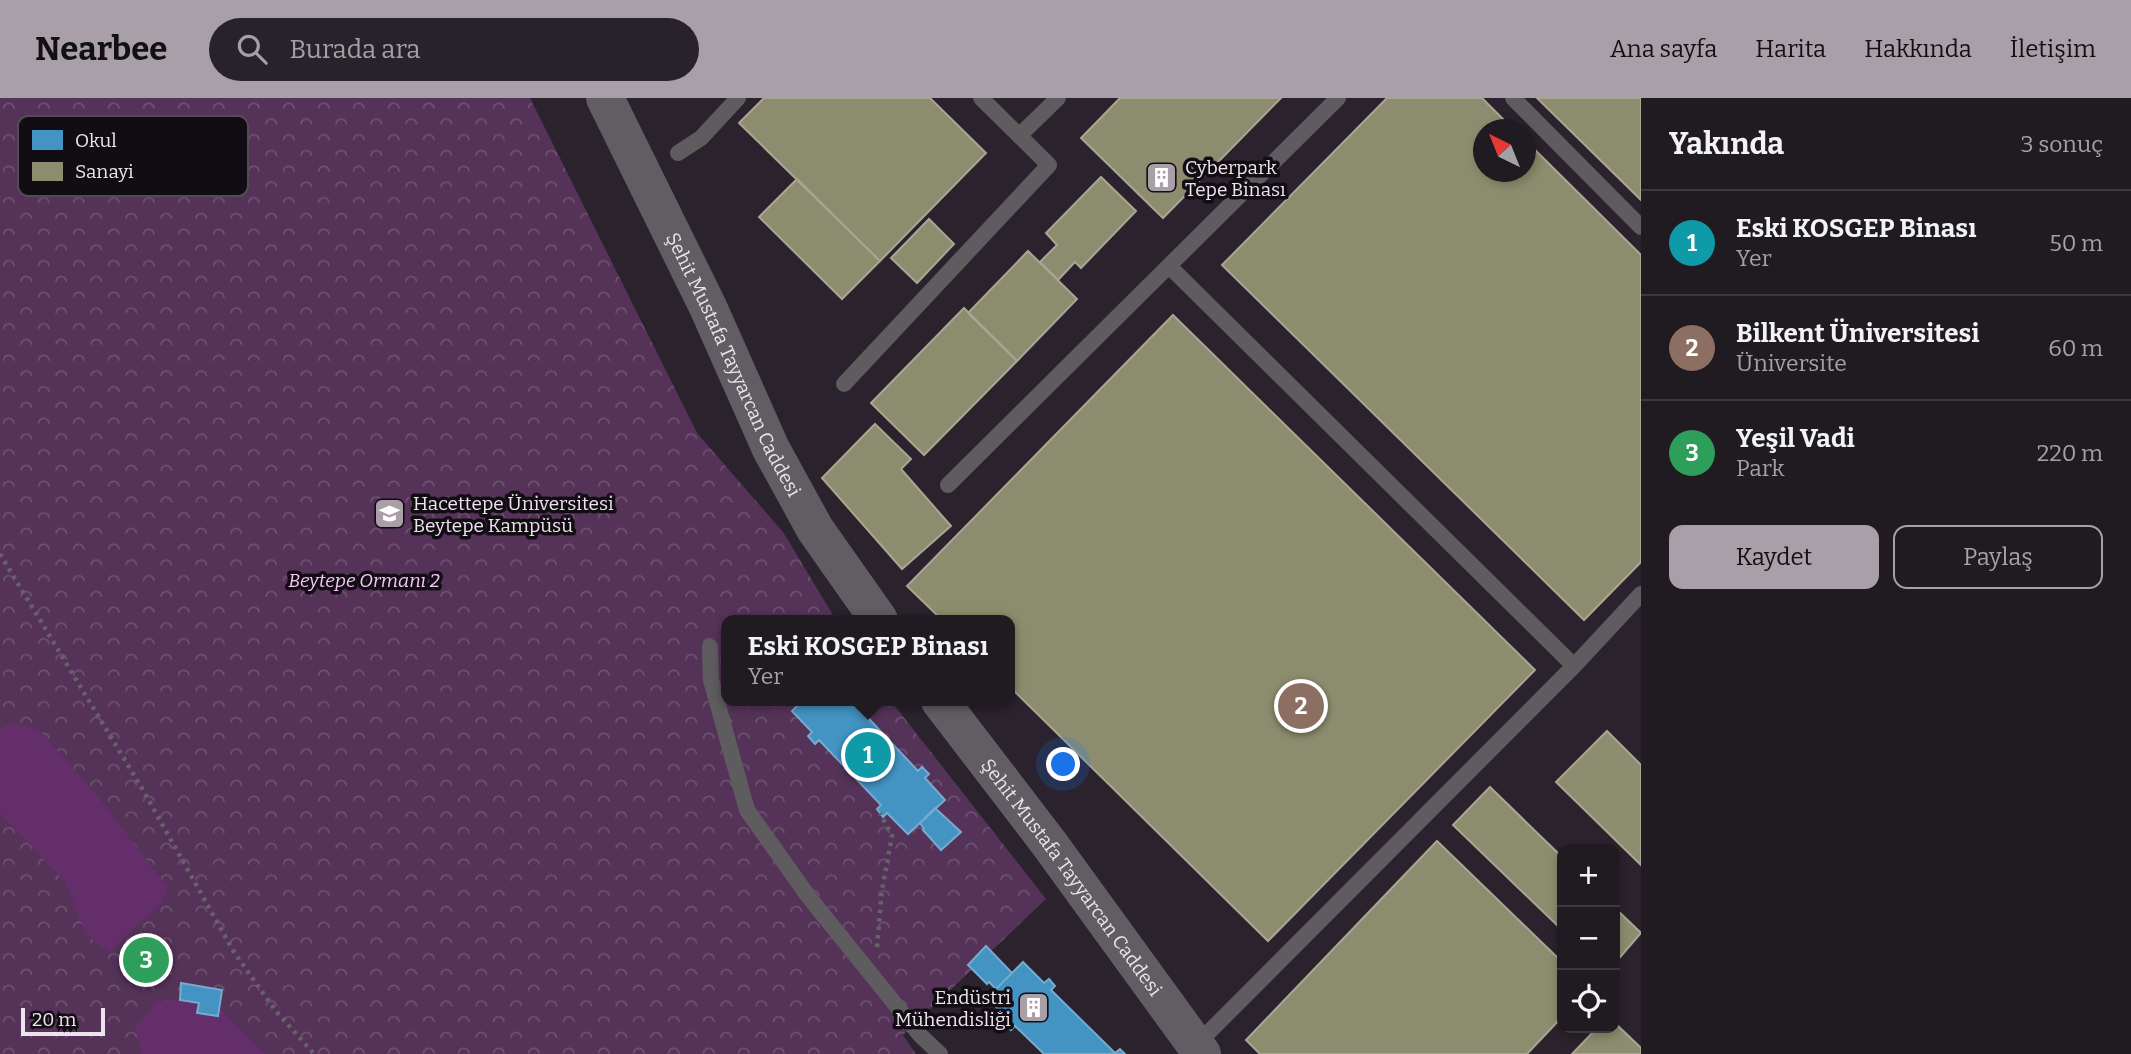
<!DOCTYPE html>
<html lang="tr">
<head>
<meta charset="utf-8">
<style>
	:root { --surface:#201a21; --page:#28232a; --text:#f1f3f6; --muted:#a2a1a5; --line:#3d383f; --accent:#a89fa9 }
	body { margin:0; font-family:Bitter,serif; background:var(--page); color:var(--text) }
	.controls { position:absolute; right:21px; bottom:21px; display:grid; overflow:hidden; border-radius:14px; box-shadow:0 4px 10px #0003 }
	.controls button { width:63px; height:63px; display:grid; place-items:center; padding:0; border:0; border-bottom:2px solid var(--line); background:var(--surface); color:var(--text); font:35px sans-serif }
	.compass { position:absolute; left:1473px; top:21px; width:63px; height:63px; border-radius:50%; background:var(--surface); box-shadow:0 4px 10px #0003; rotate:317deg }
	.scale { position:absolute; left:21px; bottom:18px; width:84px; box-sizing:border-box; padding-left:7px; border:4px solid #ece3ed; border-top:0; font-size:19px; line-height:24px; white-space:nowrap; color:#ece3ed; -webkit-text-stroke:5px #120c13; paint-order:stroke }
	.you { position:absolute; left:1064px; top:667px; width:24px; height:24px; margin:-18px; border:5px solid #fff; border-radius:50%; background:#1a73e8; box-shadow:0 0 0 10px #1a73e833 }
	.badge { display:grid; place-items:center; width:46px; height:46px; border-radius:50%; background:var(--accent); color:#fff; font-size:23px; font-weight:700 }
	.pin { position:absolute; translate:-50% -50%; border:4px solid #fff; box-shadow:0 2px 7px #0006 }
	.popup { position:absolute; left:721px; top:517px; width:294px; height:91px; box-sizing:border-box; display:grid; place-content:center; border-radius:14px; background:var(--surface); filter:drop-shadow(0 2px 5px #0005); font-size:23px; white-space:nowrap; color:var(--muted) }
	.popup b { font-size:26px; color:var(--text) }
	.popup::after { content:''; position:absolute; left:50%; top:100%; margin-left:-14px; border:14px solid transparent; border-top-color:var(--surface) }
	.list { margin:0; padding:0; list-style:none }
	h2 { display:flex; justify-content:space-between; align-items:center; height:91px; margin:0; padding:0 28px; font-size:30px }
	h2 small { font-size:23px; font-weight:400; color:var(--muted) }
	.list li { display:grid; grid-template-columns:46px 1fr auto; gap:21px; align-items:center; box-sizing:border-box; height:105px; padding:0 28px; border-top:2px solid var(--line) }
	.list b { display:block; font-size:26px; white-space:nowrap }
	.list p { margin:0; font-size:23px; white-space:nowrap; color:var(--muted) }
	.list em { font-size:23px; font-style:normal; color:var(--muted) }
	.actions { display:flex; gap:14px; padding:21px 28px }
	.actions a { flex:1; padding:16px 0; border:2px solid var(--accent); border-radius:14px; text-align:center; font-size:24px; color:var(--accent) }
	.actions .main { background:var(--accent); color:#111 }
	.icon { flex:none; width:38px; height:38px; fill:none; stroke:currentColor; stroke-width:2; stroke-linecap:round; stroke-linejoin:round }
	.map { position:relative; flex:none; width:1641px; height:956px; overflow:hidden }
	header { display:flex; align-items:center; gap:42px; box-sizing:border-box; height:98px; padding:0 35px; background:var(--accent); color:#111 }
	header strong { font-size:33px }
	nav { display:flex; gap:38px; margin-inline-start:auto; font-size:24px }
	.search { width:490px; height:63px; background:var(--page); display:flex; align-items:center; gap:18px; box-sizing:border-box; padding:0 24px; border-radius:38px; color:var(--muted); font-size:26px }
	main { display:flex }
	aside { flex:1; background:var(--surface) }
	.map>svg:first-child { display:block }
</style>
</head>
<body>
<header>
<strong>Nearbee</strong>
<div class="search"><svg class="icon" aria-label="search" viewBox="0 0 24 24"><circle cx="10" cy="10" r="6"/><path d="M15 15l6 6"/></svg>Burada ara</div>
<nav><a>Ana sayfa</a><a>Harita</a><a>Hakkında</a><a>İletişim</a></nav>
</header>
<main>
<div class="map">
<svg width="1641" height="956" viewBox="0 0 1641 956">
	<defs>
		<pattern id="forest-crowns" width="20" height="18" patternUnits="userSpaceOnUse" patternTransform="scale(1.75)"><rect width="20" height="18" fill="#553359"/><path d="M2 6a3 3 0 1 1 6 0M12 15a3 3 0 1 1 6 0" fill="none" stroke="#6e5071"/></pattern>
	</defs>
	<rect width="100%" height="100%" fill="#2a222c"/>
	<path fill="url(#forest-crowns)" d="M0,0H530L697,335L783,434L836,522H726V603H891L1046,801L903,937L916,956H0Z"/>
	<path fill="#632e6a" d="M11,624L39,632L99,700L168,790L161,805L110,854L86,837L66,785L0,715V632Z
		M180,902L215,905L266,956H142L135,929L157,903Z"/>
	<path fill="#4393c3" stroke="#76abd0" stroke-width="2" d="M802,603H860L856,607L918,673L922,669L929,676L925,680L945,702L908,736L887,715L883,719L877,711L881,707L819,642L815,646L808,638L812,634L792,613Z
		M935,710L961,734L941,752L923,732L924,731L920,725Z
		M986,848L1012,875L996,891L989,884L987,886L968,867Z
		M1023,864L1044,885L1049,881L1055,888L1051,892L1115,955L1120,951L1125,956H1044L1015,928L1011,932L1004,925L1008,921L987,900Z
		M181,885L222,892L218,918L197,915L199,905L180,902Z"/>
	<path fill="#8c8c6e" stroke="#a9a694" stroke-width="2" d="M764,0H930L986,55L880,163L739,25Z
		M1120,0H1281L1163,120L1081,40Z
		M1387,0H1482L1514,32H1484V74H1526V43L1641,157V464L1584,522L1222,167Z
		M1537,0H1641V102Z
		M1101,79L1136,113L1081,170L1075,164L1058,182L1040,164L1057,147L1046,135Z
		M797,81L880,163L842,201L759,119Z
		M929,121L954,146L917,185L891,160Z
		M1028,153L1077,201L1017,263L968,215Z
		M964,210L1017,263L924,357L871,305Z
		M1173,217L1535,572L1268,843L1010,589V522H942L907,488Z
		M875,326L911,361L901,371L951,428L902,471L822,380Z
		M1607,633L1641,667V767L1556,684Z
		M1490,689L1562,759V832L1453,727Z
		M1437,743L1562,864V919L1527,956H1260L1246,942Z
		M1615,810L1641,835L1615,865Z
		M1615,925L1641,950V956H1572L1597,930H1615Z"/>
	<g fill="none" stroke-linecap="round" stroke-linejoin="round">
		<path stroke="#666267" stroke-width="4.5" stroke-dasharray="3.5 5" stroke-linecap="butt" d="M0,456L140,687L234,854L275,912L314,956
			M877,849L882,792L892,738L880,715"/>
		<path stroke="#5f5c5f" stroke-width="16" d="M1513,0L1641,129
			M1019,38L1058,0
			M678,55L701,40L738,0
			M1169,168L1574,568
			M844,286L1049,67L981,0
			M948,387L1338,0
			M710,549L711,582L747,712L808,798L920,937L940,956
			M1196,947L1574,568L1641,496"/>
		<g stroke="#615e63" stroke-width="38">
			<path id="s1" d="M605,0L708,209L771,351L815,431L879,522"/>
			<path id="s2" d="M940,603L1048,744L1202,956"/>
		</g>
	</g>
	<defs>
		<symbol id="building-square" viewBox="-11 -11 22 22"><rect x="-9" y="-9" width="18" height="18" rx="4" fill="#a89fa9" stroke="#120c13"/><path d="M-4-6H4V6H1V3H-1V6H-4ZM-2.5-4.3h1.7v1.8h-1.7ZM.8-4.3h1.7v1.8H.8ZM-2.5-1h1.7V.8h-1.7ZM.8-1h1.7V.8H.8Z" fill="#fff"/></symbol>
		<symbol id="university-square" viewBox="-11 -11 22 22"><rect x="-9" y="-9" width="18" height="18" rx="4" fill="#a89fa9" stroke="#120c13"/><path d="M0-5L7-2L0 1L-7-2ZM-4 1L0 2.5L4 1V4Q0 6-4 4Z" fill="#fff"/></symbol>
	</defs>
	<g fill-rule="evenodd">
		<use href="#building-square" x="1144" y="62" width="35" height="35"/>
		<use href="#university-square" x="372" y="398" width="35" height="35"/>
		<use href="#building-square" x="1016" y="892" width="35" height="35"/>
	</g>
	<g text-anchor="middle" stroke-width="7" stroke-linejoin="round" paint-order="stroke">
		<g font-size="19" fill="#ece3ed" stroke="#120c13" text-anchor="start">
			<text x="1185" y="76">Cyberpark<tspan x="1185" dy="22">Tepe Binası</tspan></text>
			<text x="413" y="412">Hacettepe Üniversitesi<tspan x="413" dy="22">Beytepe Kampüsü</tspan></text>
			<text x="1011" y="906" text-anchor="end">Endüstri<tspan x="1011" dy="22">Mühendisliği</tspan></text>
		</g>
		<g font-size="19" fill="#ece3ed" stroke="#120c13">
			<text dy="7" stroke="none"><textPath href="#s1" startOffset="296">Şehit Mustafa Tayyarcan Caddesi</textPath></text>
			<text dy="7" stroke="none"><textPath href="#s2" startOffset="220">Şehit Mustafa Tayyarcan Caddesi</textPath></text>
		</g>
		<g font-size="19" font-style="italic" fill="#f6c4fb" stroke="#120c13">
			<text x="364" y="489">Beytepe Ormanı 2</text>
		</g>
	</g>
	<rect x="18" y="18" width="230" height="80" rx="10" fill="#120c13" stroke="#534c54" stroke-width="2"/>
	<rect x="32" y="32" width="31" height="20" fill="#4393c3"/>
	<rect x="32" y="64" width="31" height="19" fill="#8c8c6e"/>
	<g font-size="19" fill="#ece3ed">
		<text x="75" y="49">Okul</text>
		<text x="75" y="80">Sanayi</text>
	</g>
</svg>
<div class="controls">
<button>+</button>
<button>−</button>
<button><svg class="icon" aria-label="locate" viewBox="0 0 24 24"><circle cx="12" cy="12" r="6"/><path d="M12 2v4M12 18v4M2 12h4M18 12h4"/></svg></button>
</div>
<svg class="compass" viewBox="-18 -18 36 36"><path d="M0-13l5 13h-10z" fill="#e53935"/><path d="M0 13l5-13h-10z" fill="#a2a1a5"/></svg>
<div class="scale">20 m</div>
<div class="you"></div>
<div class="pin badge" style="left:868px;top:657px;background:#0f9aa8">1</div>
<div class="popup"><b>Eski KOSGEP Binası</b>Yer</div>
<div class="pin badge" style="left:1301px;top:608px;background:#8d6e63">2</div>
<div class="pin badge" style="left:146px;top:862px;background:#2e9e5b">3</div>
</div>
<aside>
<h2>Yakında<small>3 sonuç</small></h2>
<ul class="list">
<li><span class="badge" style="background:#0f9aa8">1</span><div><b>Eski KOSGEP Binası</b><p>Yer</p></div><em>50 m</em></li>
<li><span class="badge" style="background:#8d6e63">2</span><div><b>Bilkent Üniversitesi</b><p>Üniversite</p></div><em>60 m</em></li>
<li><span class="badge" style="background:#2e9e5b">3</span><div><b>Yeşil Vadi</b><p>Park</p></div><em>220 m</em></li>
</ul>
<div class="actions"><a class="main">Kaydet</a><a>Paylaş</a></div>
</aside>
</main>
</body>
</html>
